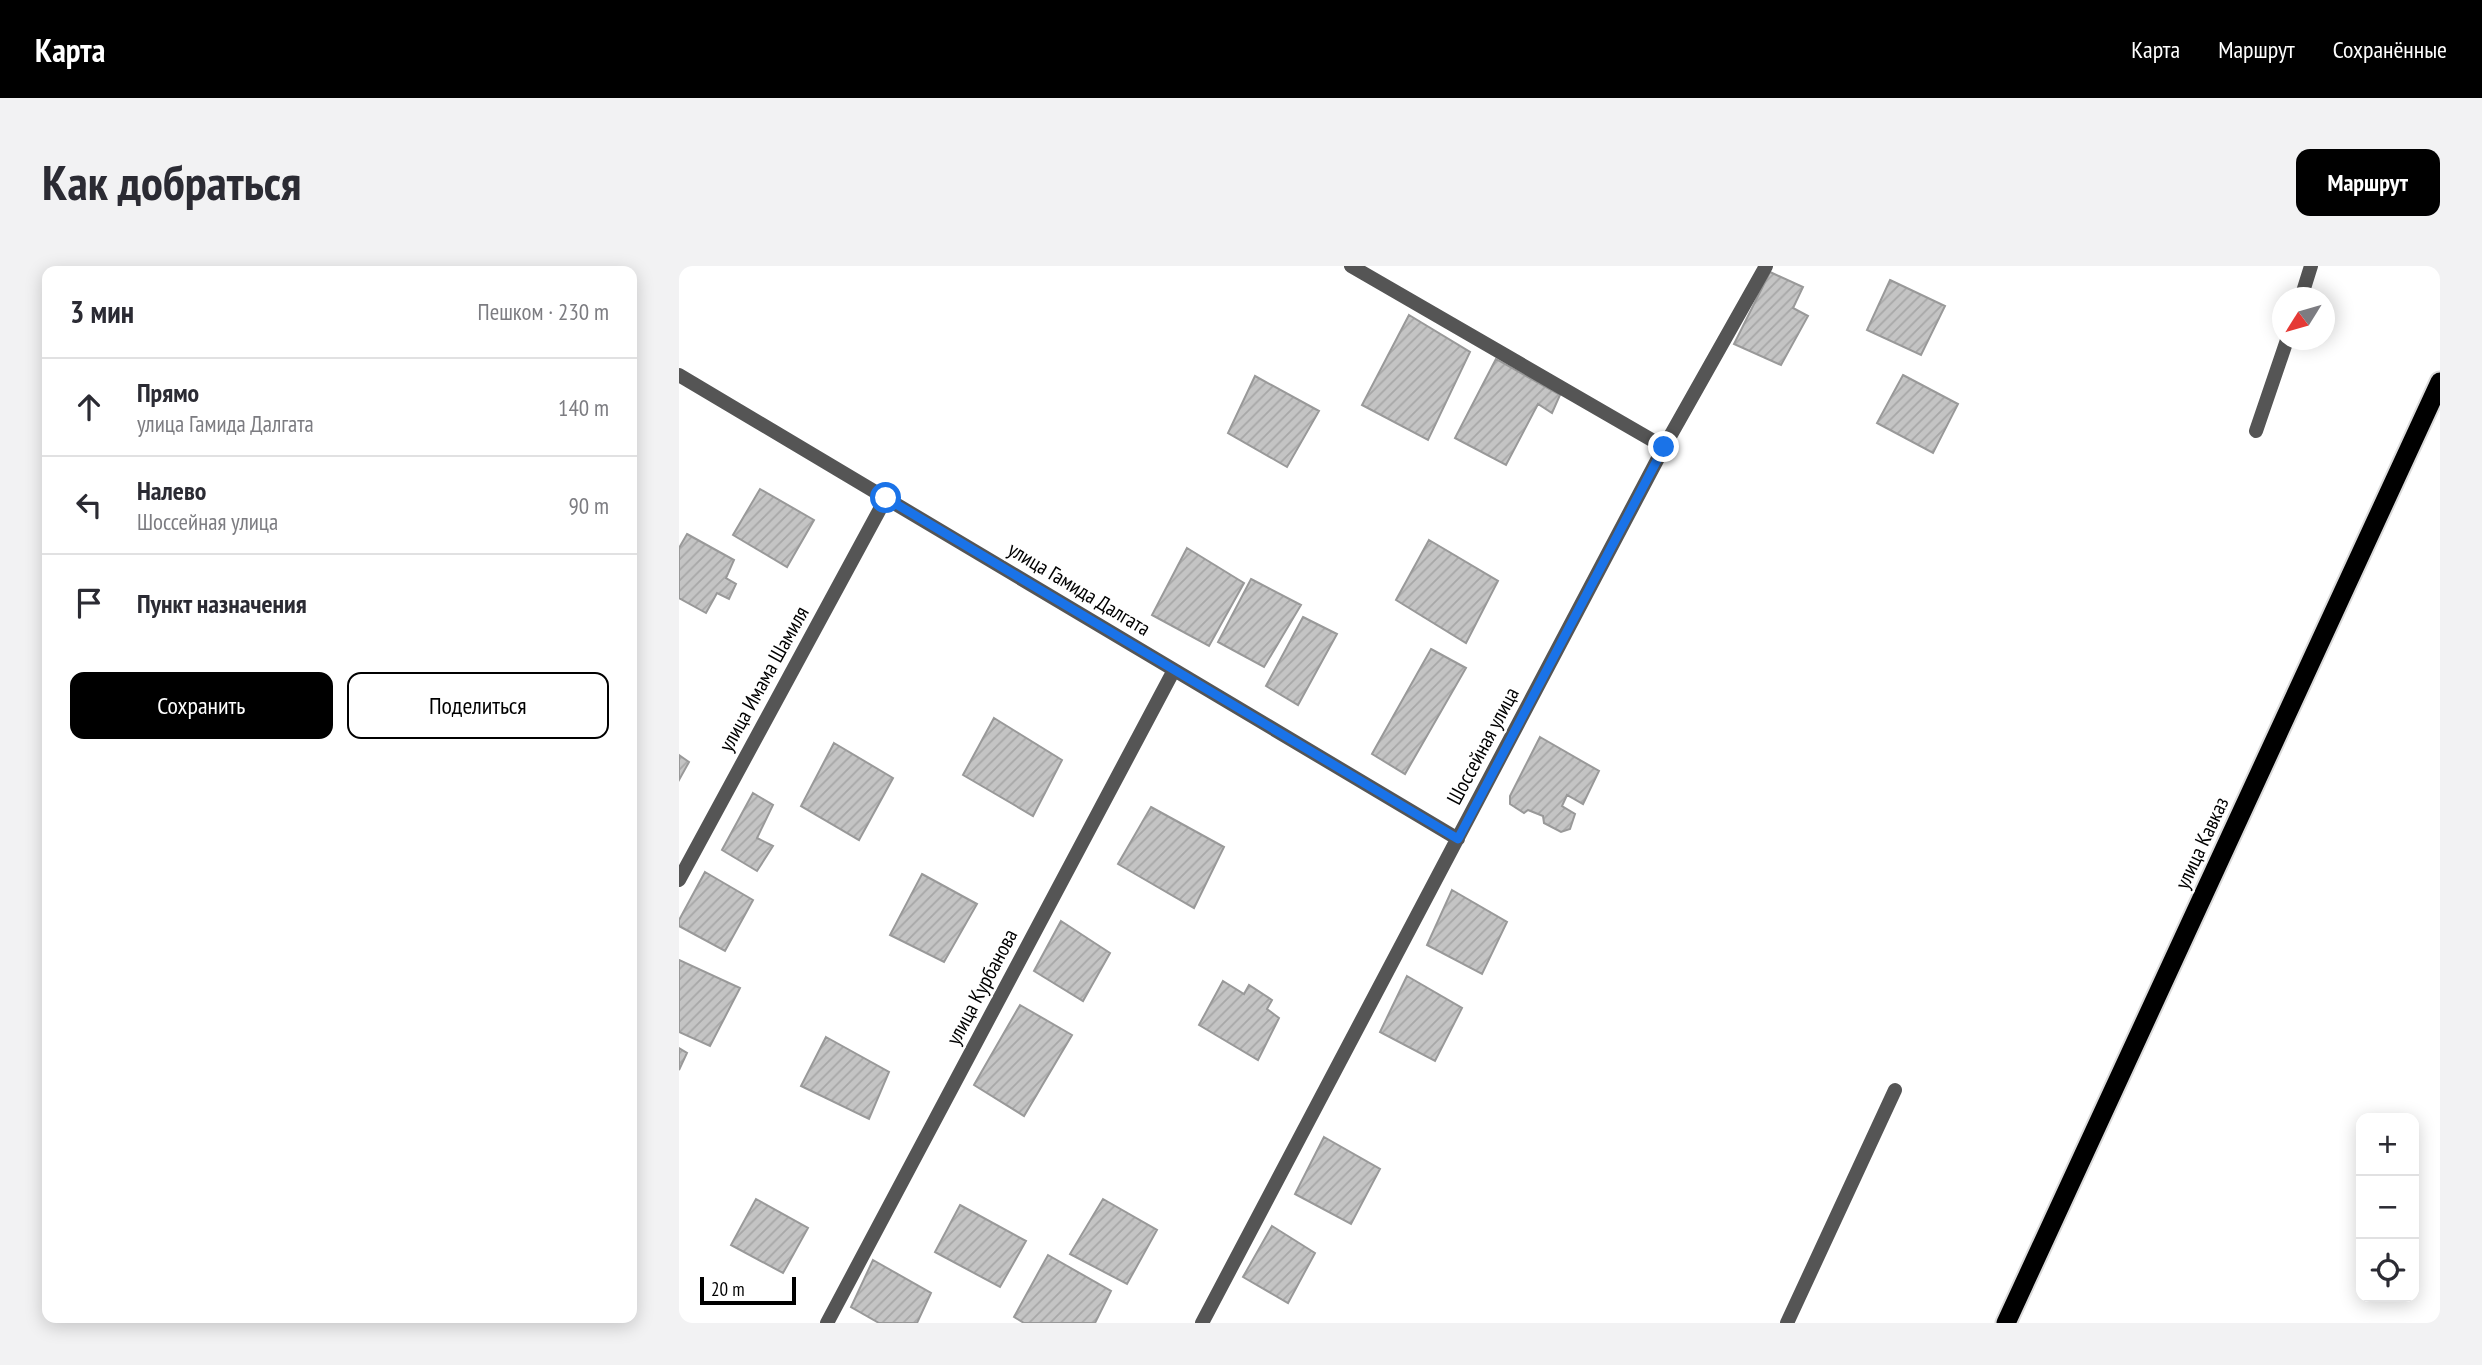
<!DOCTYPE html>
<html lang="ru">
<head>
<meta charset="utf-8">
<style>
	:root { --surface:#fff; --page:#f2f2f3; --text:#2b2b33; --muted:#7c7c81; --line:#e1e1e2; --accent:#000 }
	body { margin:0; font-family:"PT Sans Narrow",sans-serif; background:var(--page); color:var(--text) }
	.controls { position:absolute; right:21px; bottom:21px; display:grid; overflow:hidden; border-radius:14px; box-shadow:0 4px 18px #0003 }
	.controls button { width:63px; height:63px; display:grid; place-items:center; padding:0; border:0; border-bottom:2px solid var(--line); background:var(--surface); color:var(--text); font:35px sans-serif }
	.compass { position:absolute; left:1593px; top:21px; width:63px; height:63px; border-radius:50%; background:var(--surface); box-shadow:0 4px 18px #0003; rotate:233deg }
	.scale { position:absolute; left:21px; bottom:18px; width:96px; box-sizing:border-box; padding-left:7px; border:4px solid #000; border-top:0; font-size:19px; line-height:24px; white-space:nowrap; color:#000; -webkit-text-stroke:5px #fff; paint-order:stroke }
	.stop { position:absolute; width:21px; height:21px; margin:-16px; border:5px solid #1a73e8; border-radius:50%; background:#fff }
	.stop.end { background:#1a73e8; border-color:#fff; box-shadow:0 2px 7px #0008 }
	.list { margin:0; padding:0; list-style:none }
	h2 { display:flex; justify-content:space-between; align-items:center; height:91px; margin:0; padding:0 28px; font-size:30px }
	h2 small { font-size:23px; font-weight:400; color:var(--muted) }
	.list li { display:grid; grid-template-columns:46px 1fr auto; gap:21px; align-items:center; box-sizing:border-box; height:98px; padding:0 28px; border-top:2px solid var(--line) }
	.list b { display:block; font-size:26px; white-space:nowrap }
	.list p { margin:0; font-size:23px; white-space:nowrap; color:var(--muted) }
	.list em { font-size:23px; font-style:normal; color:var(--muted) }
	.actions { display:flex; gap:14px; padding:21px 28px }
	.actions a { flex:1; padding:16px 0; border:2px solid var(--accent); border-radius:14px; text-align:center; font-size:24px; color:var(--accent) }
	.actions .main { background:var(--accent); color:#fff }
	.icon { flex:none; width:38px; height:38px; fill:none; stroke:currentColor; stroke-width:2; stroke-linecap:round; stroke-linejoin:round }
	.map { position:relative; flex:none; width:1761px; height:1057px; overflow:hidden; border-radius:14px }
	header { display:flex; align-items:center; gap:42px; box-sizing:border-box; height:98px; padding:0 35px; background:var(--accent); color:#fff }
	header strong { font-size:33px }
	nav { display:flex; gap:38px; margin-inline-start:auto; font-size:24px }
	.intro { display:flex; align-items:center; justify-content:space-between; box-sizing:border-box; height:168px; padding:0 42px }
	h1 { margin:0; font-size:49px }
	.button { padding:18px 32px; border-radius:14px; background:var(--accent); color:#fff; font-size:24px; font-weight:700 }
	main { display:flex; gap:42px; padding:0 42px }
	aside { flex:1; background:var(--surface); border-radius:14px; box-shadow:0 4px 18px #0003 }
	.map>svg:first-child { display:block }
</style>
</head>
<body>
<header>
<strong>Карта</strong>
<nav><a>Карта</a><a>Маршрут</a><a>Сохранённые</a></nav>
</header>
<div class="intro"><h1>Как добраться</h1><a class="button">Маршрут</a></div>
<main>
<aside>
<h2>3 мин<small>Пешком · 230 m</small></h2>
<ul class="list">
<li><svg class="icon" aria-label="ahead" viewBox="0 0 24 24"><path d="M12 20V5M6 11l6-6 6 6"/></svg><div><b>Прямо</b><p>улица Гамида Далгата</p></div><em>140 m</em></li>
<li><svg class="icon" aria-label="left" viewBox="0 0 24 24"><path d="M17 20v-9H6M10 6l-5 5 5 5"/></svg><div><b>Налево</b><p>Шоссейная улица</p></div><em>90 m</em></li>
<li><svg class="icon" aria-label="arrive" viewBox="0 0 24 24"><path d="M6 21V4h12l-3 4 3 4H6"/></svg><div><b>Пункт назначения</b></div></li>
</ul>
<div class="actions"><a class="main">Сохранить</a><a>Поделиться</a></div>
</aside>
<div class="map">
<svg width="1761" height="1057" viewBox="0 0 1761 1057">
	<defs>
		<pattern id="building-hatch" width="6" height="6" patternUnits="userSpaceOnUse" patternTransform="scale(1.75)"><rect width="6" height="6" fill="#c4c4c4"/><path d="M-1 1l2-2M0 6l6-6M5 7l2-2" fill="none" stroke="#a7a7a7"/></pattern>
	</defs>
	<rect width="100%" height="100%" fill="#fff"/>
	<path fill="url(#building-hatch)" stroke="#999" stroke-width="2" d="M1091,6L1124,21L1114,42L1129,50L1102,99L1055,78Z
		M1211,14L1266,40L1242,89L1188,64Z
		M730,49L791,86L749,174L683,139Z
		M817,93L881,129L873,147L859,138L827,199L776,172Z
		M1224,109L1279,138L1254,187L1198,157Z
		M576,110L640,145L608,201L549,167Z
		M81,223L135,254L108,301L54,269Z
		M8,268L55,294L47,312L57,318L50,333L38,327L27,347L0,332V282Z
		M750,274L819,315L787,377L717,334Z
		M508,282L565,317L530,380L473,349Z
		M572,313L622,339L585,401L539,376Z
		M624,351L658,368L619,439L587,420Z
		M752,383L787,402L726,508L693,488Z
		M315,452L383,494L354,550L284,509Z
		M861,471L920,505L904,538L888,529L883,540L896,548L891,563L882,566L865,557L864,550L849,544L845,547L831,538V530Z
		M155,477L214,512L180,574L122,540Z
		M0,489L10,496L0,514Z
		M74,527L94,539L78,572L94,580L78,605L43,584Z
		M472,541L545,581L515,642L439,598Z
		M26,606L74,634L46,685L0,660V654Z
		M243,608L298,638L265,696L211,669Z
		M773,624L828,656L803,708L748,679Z
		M382,655L431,687L404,735L355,705Z
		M0,694L61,722L31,780L0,766Z
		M728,710L783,742L756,795L701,766Z
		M544,715L565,728L570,719L593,734L588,743L600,752L579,794L520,759Z
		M341,739L393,769L345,850L295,819Z
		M147,771L210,806L190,853L122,820Z
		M0,782L8,787L0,804Z
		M645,871L701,903L672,958L616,928Z
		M77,933L129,962L104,1007L52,979Z
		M424,933L478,964L448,1018L391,988Z
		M281,939L347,975L321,1021L256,986Z
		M593,960L636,987L609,1037L564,1011Z
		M369,989L432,1025L416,1057H345L335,1051Z
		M194,994L252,1027L238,1057H200L172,1041Z"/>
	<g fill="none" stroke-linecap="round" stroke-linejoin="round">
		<defs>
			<path id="trunk" d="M1327,1057L1761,116"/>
		</defs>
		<use href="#trunk" stroke="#dbdbdb" stroke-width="23"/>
		<path stroke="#555" stroke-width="14" d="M1108,1057L1216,824"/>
		<path stroke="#555" stroke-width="14" d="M672,0L985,181
			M1622,32L1632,0
			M0,109L779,573
			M1577,165L1608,74
			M0,614L207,232
			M148,1057L495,404
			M523,1057L985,181L1087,0"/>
		<use href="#trunk" stroke="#000" stroke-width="19"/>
	</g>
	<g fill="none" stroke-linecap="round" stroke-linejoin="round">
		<path stroke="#1a73e8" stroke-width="9" d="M207,232L779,573L985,181"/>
	</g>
	<g text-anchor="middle" stroke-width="5" stroke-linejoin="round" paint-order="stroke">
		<g font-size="21" fill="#000" stroke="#fff">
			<text transform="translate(400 323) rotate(31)" y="7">улица Гамида Далгата</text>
			<text transform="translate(85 413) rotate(-61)" y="7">улица Имама Шамиля</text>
			<text transform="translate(804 480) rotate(-62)" y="7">Шоссейная улица</text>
			<text transform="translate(1523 577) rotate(-65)" y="7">улица Кавказ</text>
			<text transform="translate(303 721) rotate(-62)" y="7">улица Курбанова</text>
		</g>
	</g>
</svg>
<div class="controls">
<button>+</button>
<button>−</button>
<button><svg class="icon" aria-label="locate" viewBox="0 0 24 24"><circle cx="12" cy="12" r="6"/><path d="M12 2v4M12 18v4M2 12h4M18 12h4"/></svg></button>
</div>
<svg class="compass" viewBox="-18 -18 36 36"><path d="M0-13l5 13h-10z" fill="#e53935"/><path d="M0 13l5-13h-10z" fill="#7c7c81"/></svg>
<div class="scale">20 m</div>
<div class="stop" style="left:207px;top:232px"></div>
<div class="stop end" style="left:985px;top:181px"></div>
</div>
</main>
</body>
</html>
